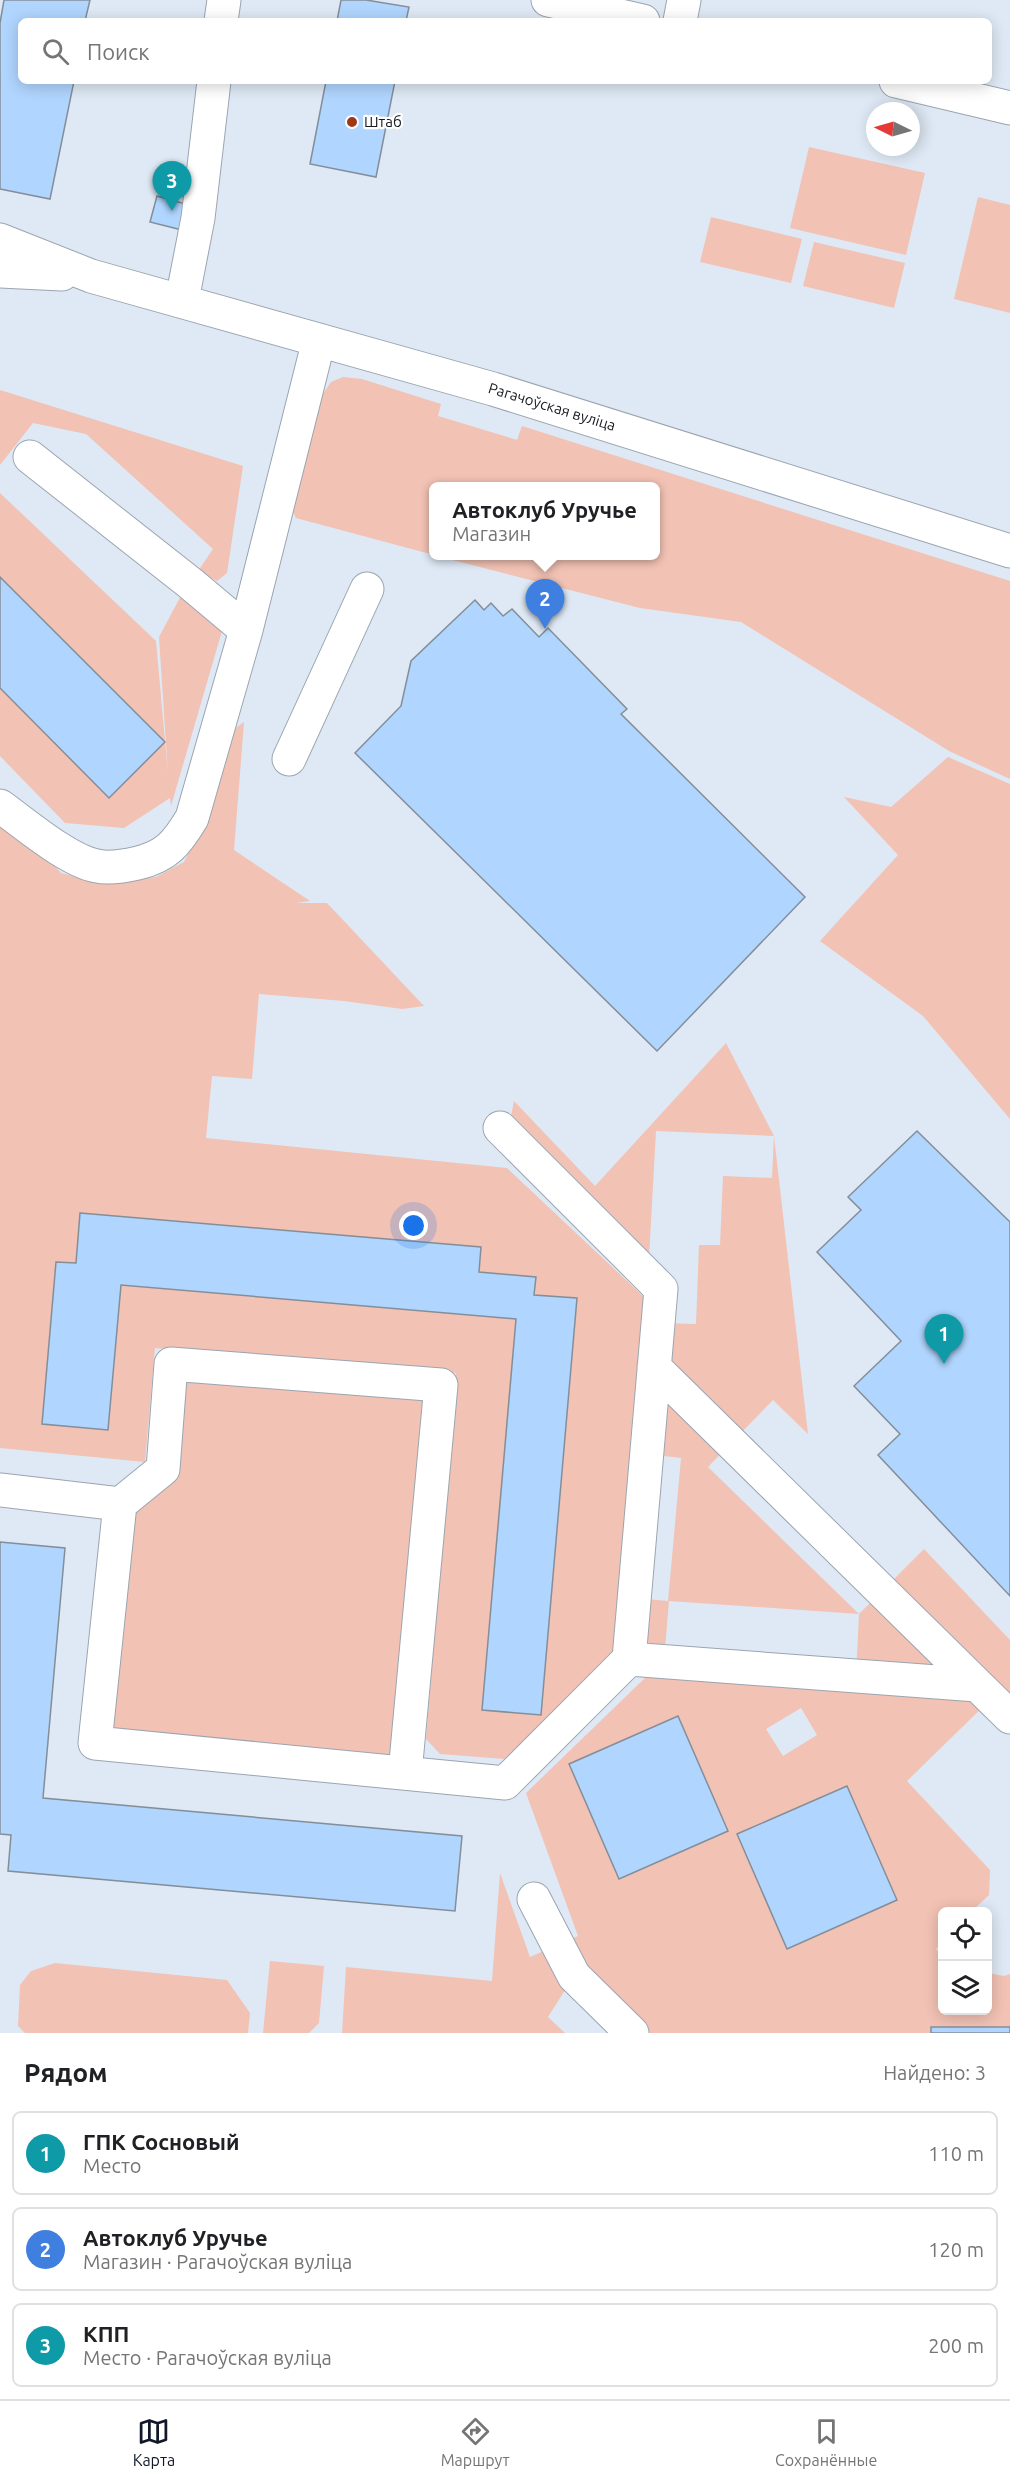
<!DOCTYPE html>
<html lang="ru">
<head>
<meta charset="utf-8">
<style>
	:root { --surface:#fff; --page:#f2f2f2; --text:#202124; --muted:#757577; --line:#e0e0e0; --accent:#111827 }
	body { margin:0; font-family:Ubuntu,sans-serif; background:var(--page); color:var(--text) }
	.controls { position:absolute; right:18px; bottom:18px; display:grid; overflow:hidden; border-radius:9px; box-shadow:0 3px 15px #0003 }
	.controls button { width:54px; height:54px; display:grid; place-items:center; padding:0; border:0; border-bottom:2px solid var(--line); background:var(--surface); color:var(--text); font:30px sans-serif }
	.compass { position:absolute; left:866px; top:102px; width:54px; height:54px; border-radius:50%; background:var(--surface); box-shadow:0 3px 15px #0003; rotate:275deg }
	.you { position:absolute; left:414px; top:1226px; width:21px; height:21px; margin:-15px; border:4px solid #fff; border-radius:50%; background:#1a73e8; box-shadow:0 0 0 9px #1a73e833 }
	.badge { display:grid; place-items:center; width:39px; height:39px; border-radius:50%; background:var(--accent); color:#fff; font-size:20px; font-weight:700 }
	.pin { position:absolute; translate:-50% -50px; filter:drop-shadow(0 2px 3px #0008) }
	.pin::after { content:''; position:absolute; top:32px; width:21px; height:18px; background:inherit; clip-path:polygon(0 0,100% 0,50% 100%) }
	.popup { position:absolute; left:429px; top:482px; width:231px; height:78px; box-sizing:border-box; display:grid; place-content:center; border-radius:9px; background:var(--surface); filter:drop-shadow(0 2px 4px #0005); font-size:20px; white-space:nowrap; color:var(--muted) }
	.popup b { font-size:22px; color:var(--text) }
	.popup::after { content:''; position:absolute; left:50%; top:100%; margin-left:-12px; border:12px solid transparent; border-top-color:var(--surface) }
	.list { margin:0; padding:0; list-style:none }
	h2 { display:flex; justify-content:space-between; align-items:center; height:78px; margin:0; padding:0 24px; font-size:26px }
	h2 small { font-size:20px; font-weight:400; color:var(--muted) }
	.list li { display:grid; grid-template-columns:39px 1fr auto; gap:18px; align-items:center; box-sizing:border-box; height:84px; margin:0 12px 12px; padding:0 12px; border:2px solid var(--line); border-radius:9px }
	.list b { display:block; font-size:22px; white-space:nowrap }
	.list p { margin:0; font-size:20px; white-space:nowrap; color:var(--muted) }
	.list em { font-size:20px; font-style:normal; color:var(--muted) }
	.icon { flex:none; width:33px; height:33px; fill:none; stroke:currentColor; stroke-width:2; stroke-linecap:round; stroke-linejoin:round }
	.map { position:relative; flex:none; width:1010px; height:2033px; overflow:hidden }
	.search { position:absolute; background:var(--surface); box-shadow:0 3px 15px #0003; left:18px; right:18px; top:18px; height:66px; display:flex; align-items:center; gap:15px; box-sizing:border-box; padding:0 21px; border-radius:9px; color:var(--muted); font-size:22px }
	.sheet { height:366px; background:var(--surface) }
	nav { display:flex; justify-content:space-around; align-items:center; box-sizing:border-box; height:84px; border-top:2px solid var(--line); background:var(--surface); font-size:16px; color:var(--muted) }
	nav a { display:grid; justify-items:center; gap:3px }
	nav .on { color:var(--accent) }
	.map>svg:first-child { display:block }
</style>
</head>
<body>
<div class="map">
<svg width="1010" height="2033" viewBox="0 0 1010 2033">
	<rect width="100%" height="100%" fill="#dee9f5"/>
	<path fill="#f2c2b4" fill-rule="evenodd" d="M809,147L925,173L906,255L790,228Z
		M978,197L1010,205V313L954,299Z
		M711,217L802,239L791,283L700,262Z
		M814,242L905,263L894,308L803,286Z
		M343,377L362,379L441,404L438,416L517,440L522,426L1010,581V779L949,751L741,622L640,608L437,556H656V486H434V555L296,518L292,510L320,398L331,382Z
		M0,390L243,466L227,573L217,581L198,571L213,549L86,434L33,423L0,465Z
		M0,493L156,641L168,774L159,637L184,590L222,631L171,806L170,798L124,828L65,823L0,756V688L109,797L165,742L0,577Z
		M244,722L234,850L310,901L296,903H327L424,1006L402,1009L344,1001L259,994L252,1079L212,1076L206,1138L507,1168L644,1297L613,1655L504,1759L440,1754L426,1739L456,1373L155,1348L145,1462L0,1448V807L61,873L88,880L125,881L156,877L184,862L202,826L230,732ZM81,1213L481,1247L479,1272L535,1277L534,1295L577,1298L541,1715L482,1709L516,1319L121,1285L42,1423L56,1262L76,1263Z
		M948,757L1010,784V1119L923,1016L820,941L898,855L844,797L891,807Z
		M726,1043L774,1136L808,1434L773,1400L708,1467L859,1614L924,1549L1010,1640V1717L991,1699L907,1781L990,1870L989,1895L972,1911L942,1912V1942L936,1949L942,1957V2010H988V1973L1004,1976L1010,1974V2027H932L931,2033H639L589,1991L587,1963L574,1976L548,2017L565,2033H342L346,1967L492,1981L500,1873L530,1957L578,1936L526,1793L646,1677L924,1695L856,1676L859,1614L669,1601L664,1661L629,1659L635,1598L668,1601L681,1458L647,1454L658,1323L696,1324L699,1245H720L723,1176L772,1178L774,1136L656,1131L648,1276L507,1136L514,1101L595,1186ZM801,1708L817,1735L783,1756L766,1729Z
		M171,1364L441,1385L405,1773L95,1743L120,1504L163,1469Z
		M270,1961L324,1966L319,2023L309,2033H263Z
		M55,1963L227,1980L250,2013L248,2033H25L18,2026L20,1985L31,1971Z"/>
	<path fill="#b0d5fe" stroke="#848e99" stroke-width="1.5" d="M4,0H90L85,21H21V81H74L50,199L0,189V23Z
		M341,0H366L409,7L406,21H337Z
		M326,81H395L376,177L310,164Z
		M157,196L193,206L186,231L150,222Z
		M0,577L165,742L109,798L0,688Z
		M475,600L484,610L491,603L503,616L512,609L539,637L548,628L627,709L621,714L805,897L657,1051L355,753L401,706L411,661Z
		M917,1131L1010,1222V1596L878,1455L900,1434L854,1386L901,1341L817,1252L861,1210L848,1197Z
		M80,1213L481,1247L479,1272L536,1277L534,1295L577,1298L541,1715L482,1710L516,1319L121,1285L108,1430L42,1424L56,1262L76,1263Z
		M0,1542L65,1548L43,1798L462,1836L455,1911L8,1871L11,1835L0,1834Z
		M678,1716L728,1831L619,1879L569,1764Z
		M847,1786L897,1900L787,1949L737,1834Z
		M931,2027H1010V2033H931Z"/>
	<g fill="none" stroke-linecap="round" stroke-linejoin="round">
		<defs>
			<path id="minor" d="M548,0L643,21
				M221,21L224,0
				M680,21L684,0
				M896,81L1010,108
				M0,240L91,276L493,389L1010,551
				M0,271L62,274
				M182,300L198,218L214,81
				M30,457L190,583L246,630
				M289,759L367,589
				M0,806C24,823 68,861 97,866C109,869 125,866 138,863C167,856 177,843 192,818L246,630L319,340
				M654,1367L1010,1717
				M0,1490L120,1504L95,1743L505,1783L629,1659L661,1289L500,1128
				M120,1504L163,1469L171,1364L441,1385L405,1773
				M629,1659L977,1685
				M534,1899L574,1976L632,2033"/>
		</defs>
		<use href="#minor" stroke="#9ba5b0" stroke-width="35"/>
		<use href="#minor" stroke="#fff" stroke-width="33"/>
	</g>
	<circle fill="#9f3817" stroke="#fff" stroke-width="2" cx="352" cy="122" r="6"/>
	<g text-anchor="middle" stroke-width="4.5" stroke-linejoin="round" paint-order="stroke">
		<g font-size="15" fill="#16191e" stroke="#fff" text-anchor="start">
			<text x="364" y="127">Штаб</text>
		</g>
		<g font-size="15" fill="#16191e" stroke="#fff">
			<text transform="translate(552 407) rotate(17)" y="5">Рагачоўская вуліца</text>
		</g>
	</g>
</svg>
<div class="controls">
<button><svg class="icon" aria-label="locate" viewBox="0 0 24 24"><circle cx="12" cy="12" r="6"/><path d="M12 2v4M12 18v4M2 12h4M18 12h4"/></svg></button>
<button><svg class="icon" aria-label="layers" viewBox="0 0 24 24"><path d="M12 4l9 5-9 5-9-5zM3 14l9 5 9-5"/></svg></button>
</div>
<svg class="compass" viewBox="-18 -18 36 36"><path d="M0-13l5 13h-10z" fill="#e53935"/><path d="M0 13l5-13h-10z" fill="#757577"/></svg>
<div class="you"></div>
<div class="pin badge" style="left:944px;top:1364px;background:#0f9aa8">1</div>
<div class="pin badge" style="left:545px;top:629px;background:#3f7fe0">2</div>
<div class="popup"><b>Автоклуб Уручье</b>Магазин</div>
<div class="pin badge" style="left:172px;top:211px;background:#0f9aa8">3</div>
<div class="search"><svg class="icon" aria-label="search" viewBox="0 0 24 24"><circle cx="10" cy="10" r="6"/><path d="M15 15l6 6"/></svg>Поиск</div>
</div>
<section class="sheet">
<h2>Рядом<small>Найдено: 3</small></h2>
<ul class="list">
<li><span class="badge" style="background:#0f9aa8">1</span><div><b>ГПК Сосновый</b><p>Место</p></div><em>110 m</em></li>
<li><span class="badge" style="background:#3f7fe0">2</span><div><b>Автоклуб Уручье</b><p>Магазин · Рагачоўская вуліца</p></div><em>120 m</em></li>
<li><span class="badge" style="background:#0f9aa8">3</span><div><b>КПП</b><p>Место · Рагачоўская вуліца</p></div><em>200 m</em></li>
</ul>
</section>
<nav>
<a class="on"><svg class="icon" aria-label="map" viewBox="0 0 24 24"><path d="M3 6l6-2 6 2 6-2v14l-6 2-6-2-6 2zM9 4v14M15 6v14"/></svg>Карта</a>
<a><svg class="icon" aria-label="directions" viewBox="0 0 24 24"><path d="M12 3l9 9-9 9-9-9zM9 14v-3h6M13 9l2 2-2 2"/></svg>Маршрут</a>
<a><svg class="icon" aria-label="saved" viewBox="0 0 24 24"><path d="M7 4h10v16l-5-4-5 4z"/></svg>Сохранённые</a>
</nav>
</body>
</html>
